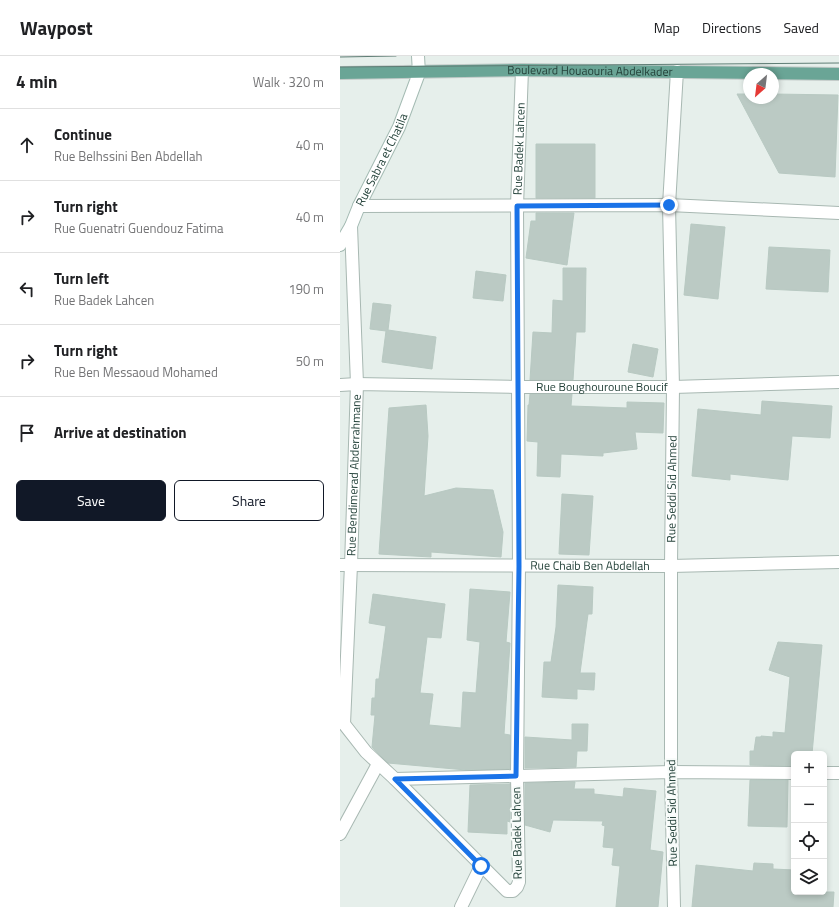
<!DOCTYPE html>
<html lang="en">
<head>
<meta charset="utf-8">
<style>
	:root { --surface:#fff; --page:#f6f6f6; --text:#202124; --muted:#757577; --line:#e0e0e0; --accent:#111827 }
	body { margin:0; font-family:"Titillium Web",sans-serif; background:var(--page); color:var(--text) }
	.controls { position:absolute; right:12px; bottom:12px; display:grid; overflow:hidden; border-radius:6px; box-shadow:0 2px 6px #0003 }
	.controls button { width:36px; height:36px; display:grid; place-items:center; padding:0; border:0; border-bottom:1px solid var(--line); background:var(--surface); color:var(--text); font:20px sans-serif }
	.compass { position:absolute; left:403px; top:12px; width:36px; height:36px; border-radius:50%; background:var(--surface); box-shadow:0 2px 6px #0003; rotate:208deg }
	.stop { position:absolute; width:12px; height:12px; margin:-9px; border:3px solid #1a73e8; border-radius:50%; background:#fff }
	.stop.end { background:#1a73e8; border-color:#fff; box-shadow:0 1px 4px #0008 }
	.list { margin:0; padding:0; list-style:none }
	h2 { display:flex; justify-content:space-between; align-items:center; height:52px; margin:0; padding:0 16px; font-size:17px }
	h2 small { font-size:13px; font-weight:400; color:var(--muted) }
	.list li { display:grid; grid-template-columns:26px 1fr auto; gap:12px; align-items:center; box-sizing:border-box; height:72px; padding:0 16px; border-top:1px solid var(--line) }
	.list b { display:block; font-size:15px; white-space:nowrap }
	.list p { margin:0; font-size:13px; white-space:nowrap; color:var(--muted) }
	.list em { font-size:13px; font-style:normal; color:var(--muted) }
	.actions { display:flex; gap:8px; padding:12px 16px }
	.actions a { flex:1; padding:9px 0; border:1px solid var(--accent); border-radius:6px; text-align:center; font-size:14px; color:var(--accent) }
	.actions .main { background:var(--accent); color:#fff }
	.icon { flex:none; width:22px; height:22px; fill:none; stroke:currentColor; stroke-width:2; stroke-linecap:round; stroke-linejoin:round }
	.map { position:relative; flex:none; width:499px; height:851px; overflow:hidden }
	header { display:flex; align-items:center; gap:24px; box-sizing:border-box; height:56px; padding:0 20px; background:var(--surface); border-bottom:1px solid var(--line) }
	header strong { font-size:19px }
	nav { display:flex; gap:22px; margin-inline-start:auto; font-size:14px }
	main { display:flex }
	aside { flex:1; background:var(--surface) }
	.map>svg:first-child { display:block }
</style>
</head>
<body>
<header>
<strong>Waypost</strong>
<nav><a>Map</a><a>Directions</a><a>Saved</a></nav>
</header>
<main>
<aside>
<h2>4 min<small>Walk · 320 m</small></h2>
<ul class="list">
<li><svg class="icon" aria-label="ahead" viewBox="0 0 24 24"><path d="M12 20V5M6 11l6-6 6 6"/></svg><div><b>Continue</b><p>Rue Belhssini Ben Abdellah</p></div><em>40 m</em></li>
<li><svg class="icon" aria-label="right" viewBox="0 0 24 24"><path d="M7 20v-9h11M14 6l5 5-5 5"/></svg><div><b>Turn right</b><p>Rue Guenatri Guendouz Fatima</p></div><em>40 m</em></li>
<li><svg class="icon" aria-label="left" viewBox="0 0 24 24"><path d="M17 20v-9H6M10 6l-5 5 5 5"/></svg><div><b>Turn left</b><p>Rue Badek Lahcen</p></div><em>190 m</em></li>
<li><svg class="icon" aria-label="right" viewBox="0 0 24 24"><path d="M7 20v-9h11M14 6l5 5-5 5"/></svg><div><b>Turn right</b><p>Rue Ben Messaoud Mohamed</p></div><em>50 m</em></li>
<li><svg class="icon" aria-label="arrive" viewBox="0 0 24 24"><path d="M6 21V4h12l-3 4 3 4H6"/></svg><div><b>Arrive at destination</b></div></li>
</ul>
<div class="actions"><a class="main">Save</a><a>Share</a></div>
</aside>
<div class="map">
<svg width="499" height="851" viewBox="0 0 499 851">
	<rect width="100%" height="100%" fill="#e6efeb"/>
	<path fill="#bbcac4" stroke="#b8c9c2" d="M397,38H409V42H433V38L498,39L495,121L439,117Z
		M196,88H255V142H196Z
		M196,157H234L227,209L186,202L191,165H196Z
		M351,168L385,171L378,243L344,239Z
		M429,191L490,194L488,236L426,233Z
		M223,212H246L245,276H236L233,324H190L193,276L212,277L213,244L223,245Z
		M136,215L166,219L163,245L133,242Z
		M33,247L51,249L48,274L96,281L92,313L42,306L46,275L30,273Z
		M293,288L318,293L313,321L288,316Z
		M190,338H232L231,350L287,352V346L324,347L323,377L295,376L297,393L263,397V400L221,398L220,421L197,420L198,386L187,385L188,349H189Z
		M422,345L492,350L490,382L452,380L448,424L390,418V424L352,420L358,353L421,359Z
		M86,349L88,380L84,440L116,432L153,434L163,476L161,501L91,496V501L39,498L49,352Z
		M222,438L253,440L249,499L219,498Z
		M218,529L253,531L252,558H248L240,617H255L254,634L237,633V643L202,641L204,606H211L216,571Z
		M130,533L170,536L166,586L170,587L164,678L170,679V713L126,714L48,707L32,691L35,659H31L32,642H35L36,623H39L46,570L29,567L33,538L105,548L101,582L87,581L80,637L93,638L89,669L121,672L123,636L136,637L140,586L127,584Z
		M438,586L482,589L472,698H454V710L410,709V695H414L416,681H421V680L433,681V676L445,677L450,621L429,614Z
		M232,668H248L247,695H237L236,711L185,712V681L232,684Z
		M410,724H448L447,771L408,770Z
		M235,726L234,733H254V738L283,741L284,732L316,735L310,794L323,796L318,851H276L280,810L272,809L274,792L263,791L265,770L262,769L263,765L213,764L210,776L185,769V727Z
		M170,728V766L167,765V778L128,776L130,729Z
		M414,807L433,808V813L454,814V836H494L493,851H352L356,809L413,815Z"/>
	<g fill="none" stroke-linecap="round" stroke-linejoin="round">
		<defs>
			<g id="street">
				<path d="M19,150L329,149L499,157"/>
				<path id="s1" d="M0,329L17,328L178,331H333L499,326"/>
				<path id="s2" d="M0,509L331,510L499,506"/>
				<path id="s3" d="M0,665L4,668L26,696L55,723L167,835H173L177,831L179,826L177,720L179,510L177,150L182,14"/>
				<path id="s4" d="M4,668L11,509L17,328L11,170"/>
				<path d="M484,717H499"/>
				<path d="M55,723L331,716L454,717"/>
				<path d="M0,778L38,708"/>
				<path d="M121,851L141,810"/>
				<path id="s5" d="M334,851L331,716V510L333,331L329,149L337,15"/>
			</g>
			<g id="secondary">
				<path id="s6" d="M0,189L11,170L19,150L59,71L79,17L78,0"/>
			</g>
			<g id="primary">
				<path id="s7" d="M0,17L182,14L499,18"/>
			</g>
		</defs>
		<use href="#street" stroke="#a8b8b2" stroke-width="14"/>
		<use href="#secondary" stroke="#a4bbb3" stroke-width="14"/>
		<use href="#primary" stroke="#c2cac8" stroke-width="14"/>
		<use href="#street" stroke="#fff" stroke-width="12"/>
		<use href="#secondary" stroke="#fff" stroke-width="12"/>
		<use href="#primary" stroke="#6aa596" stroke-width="12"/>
		<path stroke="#5f7d75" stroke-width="1" d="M0,1L56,0
			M0,11L499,7"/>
	</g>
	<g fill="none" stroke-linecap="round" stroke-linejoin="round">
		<path stroke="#1a73e8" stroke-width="5" d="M141,810L55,723L176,720L179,510L177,150L329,149"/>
	</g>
	<g text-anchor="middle" stroke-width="4" stroke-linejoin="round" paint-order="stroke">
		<g font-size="12" fill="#24423a" stroke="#f7fbf9">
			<text dy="4" stroke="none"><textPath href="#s7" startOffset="250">Boulevard Houaouria Abdelkader</textPath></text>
			<text dy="4" stroke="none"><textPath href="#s3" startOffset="989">Rue Badek Lahcen</textPath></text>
			<text dy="4" stroke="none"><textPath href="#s6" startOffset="95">Rue Sabra et Chatila</textPath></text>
			<text dy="4" stroke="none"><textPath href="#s1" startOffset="262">Rue Boughouroune Boucif</textPath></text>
			<text dy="4" stroke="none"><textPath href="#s4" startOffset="249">Rue Bendimerad Abderrahmane</textPath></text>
			<text dy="4" stroke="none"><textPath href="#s5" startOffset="418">Rue Seddi Sid Ahmed</textPath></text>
			<text dy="4" stroke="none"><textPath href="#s2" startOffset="250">Rue Chaib Ben Abdellah</textPath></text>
			<text transform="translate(332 757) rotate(-91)" y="4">Rue Seddi Sid Ahmed</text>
			<text transform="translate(177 777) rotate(-91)" y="4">Rue Badek Lahcen</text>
		</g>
	</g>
</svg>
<div class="controls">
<button>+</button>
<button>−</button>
<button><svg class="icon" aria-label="locate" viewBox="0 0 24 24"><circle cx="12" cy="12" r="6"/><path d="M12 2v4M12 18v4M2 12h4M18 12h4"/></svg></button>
<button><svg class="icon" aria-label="layers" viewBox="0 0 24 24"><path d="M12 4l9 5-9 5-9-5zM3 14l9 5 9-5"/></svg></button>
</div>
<svg class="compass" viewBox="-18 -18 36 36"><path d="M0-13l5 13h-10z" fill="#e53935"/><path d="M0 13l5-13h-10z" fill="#757577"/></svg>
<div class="stop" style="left:141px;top:810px"></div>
<div class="stop end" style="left:329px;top:149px"></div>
</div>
</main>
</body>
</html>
